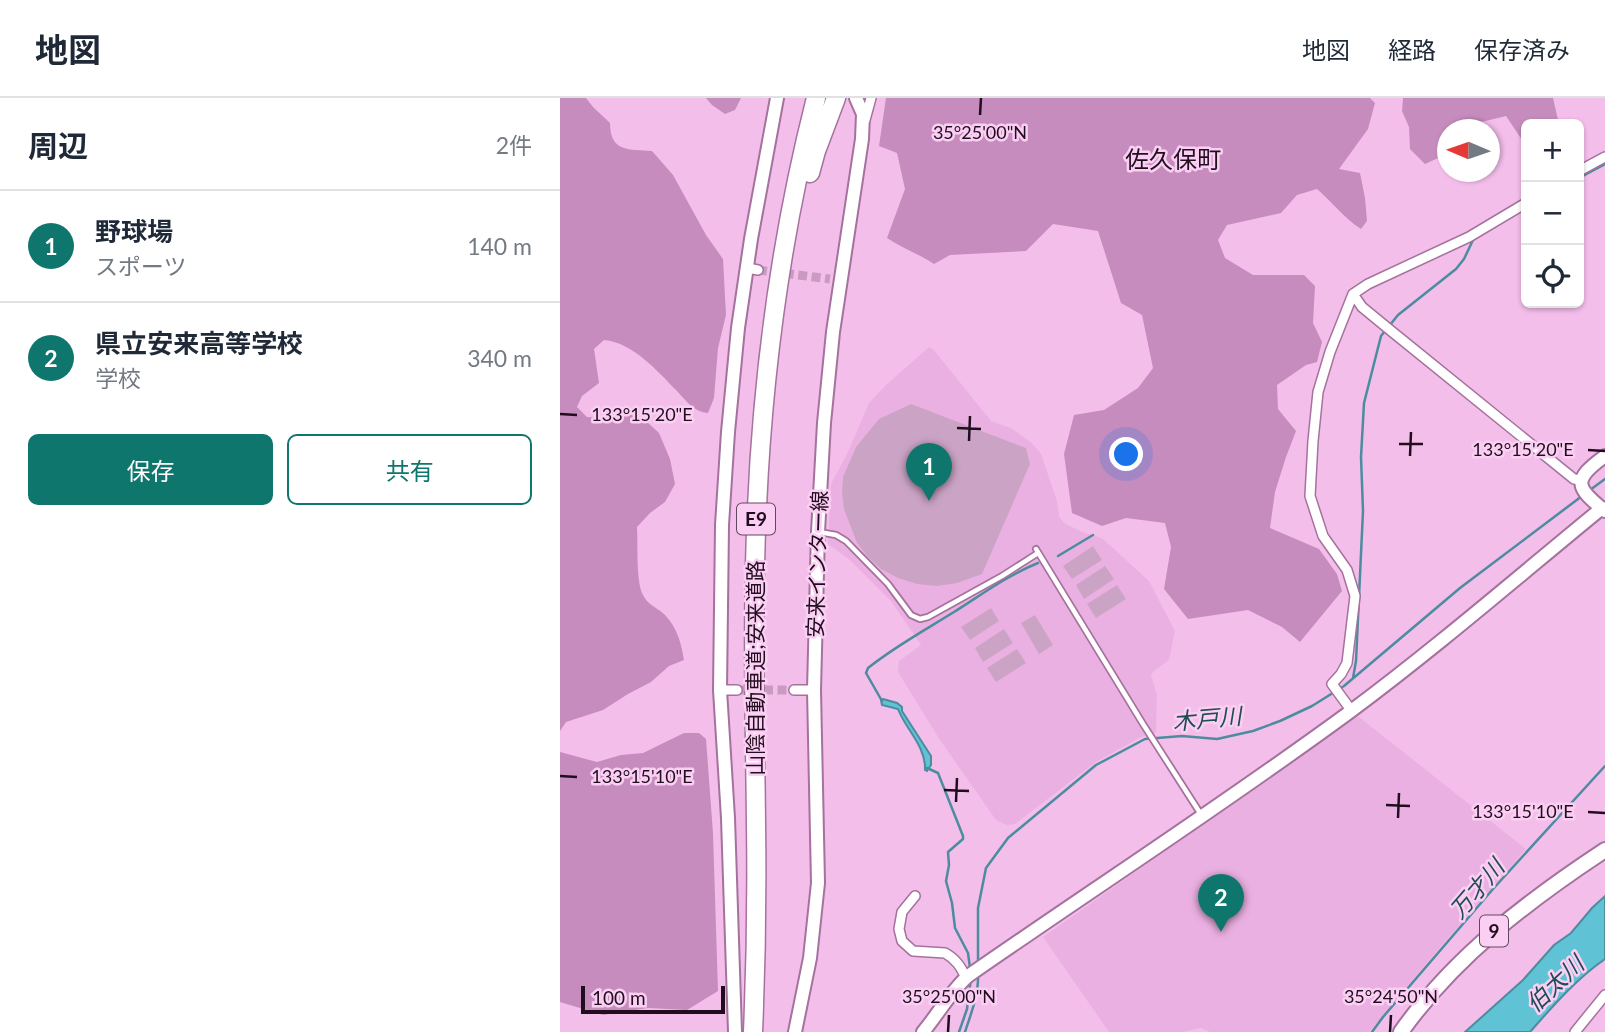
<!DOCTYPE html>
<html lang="ja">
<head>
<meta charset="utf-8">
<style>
	:root { --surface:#fff; --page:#f6f6f7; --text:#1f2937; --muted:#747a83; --line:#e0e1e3; --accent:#0f766e }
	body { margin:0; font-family:Lato,"Noto Sans JP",sans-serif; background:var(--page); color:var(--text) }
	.controls { position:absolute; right:21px; top:21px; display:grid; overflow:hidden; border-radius:10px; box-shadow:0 2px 5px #0004 }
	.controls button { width:63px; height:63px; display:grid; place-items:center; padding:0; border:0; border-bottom:2px solid var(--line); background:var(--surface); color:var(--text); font:35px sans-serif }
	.compass { position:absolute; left:877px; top:21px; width:63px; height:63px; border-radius:50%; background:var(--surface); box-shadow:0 2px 5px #0004; rotate:272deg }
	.scale { position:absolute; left:21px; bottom:18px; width:144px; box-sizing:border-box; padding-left:7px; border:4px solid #200e1e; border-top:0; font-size:19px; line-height:24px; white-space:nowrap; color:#200e1e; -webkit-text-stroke:5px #fbcff3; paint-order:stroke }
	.you { position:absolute; left:567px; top:357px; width:24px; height:24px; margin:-18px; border:5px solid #fff; border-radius:50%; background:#1a73e8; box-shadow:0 0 0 10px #1a73e833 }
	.badge { display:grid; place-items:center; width:46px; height:46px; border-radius:50%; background:var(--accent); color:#fff; font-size:23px; font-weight:700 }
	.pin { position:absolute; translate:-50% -58px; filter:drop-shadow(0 2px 4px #0008) }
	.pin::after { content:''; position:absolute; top:37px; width:24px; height:21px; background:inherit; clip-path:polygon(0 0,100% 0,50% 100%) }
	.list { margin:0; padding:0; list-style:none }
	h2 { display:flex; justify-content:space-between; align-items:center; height:91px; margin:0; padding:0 28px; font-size:30px }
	h2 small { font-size:23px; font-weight:400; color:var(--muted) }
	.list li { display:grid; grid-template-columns:46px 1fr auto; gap:21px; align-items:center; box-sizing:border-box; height:112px; padding:0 28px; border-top:2px solid var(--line) }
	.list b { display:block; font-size:26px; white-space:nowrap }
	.list p { margin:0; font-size:23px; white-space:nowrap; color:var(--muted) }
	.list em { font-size:23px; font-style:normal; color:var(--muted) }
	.actions { display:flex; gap:14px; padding:21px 28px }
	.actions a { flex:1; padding:16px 0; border:2px solid var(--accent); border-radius:10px; text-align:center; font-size:24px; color:var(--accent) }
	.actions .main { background:var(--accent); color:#fff }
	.icon { flex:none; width:38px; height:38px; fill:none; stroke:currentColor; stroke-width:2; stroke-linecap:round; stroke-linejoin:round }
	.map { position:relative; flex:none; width:1045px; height:934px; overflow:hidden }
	header { display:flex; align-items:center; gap:42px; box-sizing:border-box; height:98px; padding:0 35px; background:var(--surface); border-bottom:2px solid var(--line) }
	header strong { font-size:33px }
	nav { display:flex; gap:38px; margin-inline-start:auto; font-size:24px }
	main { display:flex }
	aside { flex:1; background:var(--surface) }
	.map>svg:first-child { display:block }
</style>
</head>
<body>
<header>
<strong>地図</strong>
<nav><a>地図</a><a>経路</a><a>保存済み</a></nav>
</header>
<main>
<aside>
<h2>周辺<small>2件</small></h2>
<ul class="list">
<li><span class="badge">1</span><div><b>野球場</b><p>スポーツ</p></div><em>140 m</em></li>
<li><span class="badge">2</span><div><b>県立安来高等学校</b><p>学校</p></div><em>340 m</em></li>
</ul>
<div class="actions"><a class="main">保存</a><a>共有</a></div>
</aside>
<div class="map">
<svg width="1045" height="934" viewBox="0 0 1045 934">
	<rect width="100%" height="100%" fill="#f4beeb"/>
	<path fill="#ebb0e2" d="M369,249L373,251L431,323L451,330L472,345L481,356L497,403L499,418L504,425L522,434L542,440L589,483L615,533L609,562L594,573L591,577L597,597L596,635L581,639L536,664L455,726L447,727L436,722L380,642L338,574L339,563L361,547L331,503L290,462L268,446L271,386L288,354L309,305L326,287Z
		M799,619L966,751L882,847L809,934H650L641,930L623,934H549L483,839L794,620Z"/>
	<path fill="#cba4c5" d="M351,306L466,350L470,366L422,476L397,485L378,488L357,486L338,480L321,471L308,459L297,445L284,411L282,394L283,379L296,349L319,321Z
		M533,448L542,462L512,481L503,468Z
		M545,468L554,481L524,501L516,487Z
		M557,487L566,501L536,520L527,506Z
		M431,510L439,523L410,542L401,529Z
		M475,517L493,547L479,556L461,525Z
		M444,531L453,545L423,564L415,550Z
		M457,551L466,565L436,584L427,570Z"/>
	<path fill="#c68cbd" d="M0,0H26L33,9L50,25C50,55 70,51 92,53L113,77L146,137L163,161L166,217L158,250L154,300L148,315C134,314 126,303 117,293C97,273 74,245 44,242L34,251L39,285L22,298L17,309L27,319L49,320L67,315L86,323L99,335L110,361L115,386L105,404L90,415L77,429C78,446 76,480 82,495C87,507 97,509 105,517C118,531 121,545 124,562L109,568L91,584L68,596L43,612L6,624L0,633Z
		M146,0H181L175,12L165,16L152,7Z
		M326,0H810L815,5L808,31L779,71L800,75L805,100L807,123L801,131C784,120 772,104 757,91L737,97L721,115L667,127L658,142L665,160L693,177H744L755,188L753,225L762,244L757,264L746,267L717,287L718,311L736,333L726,359L715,394L710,430L759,451L777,476L782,493L740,544L722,529L688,512L628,521L604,491L611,449L605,425L566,420L542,428L512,415L504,356L514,317L544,312L578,290L593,270L582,217L561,205L538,133L493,126L466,153L390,157L374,166C359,156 342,150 327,140L345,91L337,55L319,48Z
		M843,0H993L999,26H966V48L946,18L909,27L905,31L888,32L887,56L865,66L850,51L849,29L842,13Z
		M124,635H139L146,641L153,735L158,893L127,912L88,910L43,917L0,904V654L37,664L61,657L83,655Z"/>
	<path fill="#60c2d5" stroke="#4d8c9e" stroke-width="2" d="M323,601L337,605L342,609V613L371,658V667L367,673L365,672C366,648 346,632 338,611L322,607L321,602Z
		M1045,798V861C1016,881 993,908 970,934H905L963,882L994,847L1011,835L1032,810Z"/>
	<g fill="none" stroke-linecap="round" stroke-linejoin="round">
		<path stroke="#4d8c9e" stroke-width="2.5" d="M1019,80L1045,66
			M1030,392L1045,381
			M498,458L533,437
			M793,580L796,563L803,413L801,359L804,305L821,238L838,217L896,171L904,161L913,142L915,140
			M322,603L306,575L308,570C334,549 365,532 394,514C421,497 448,477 478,465
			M367,670L378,675L403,738V741L388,754L389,767L386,783L392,805L395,830L408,855L410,870
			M418,866V810L426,770L448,740L536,667L585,641L622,638L657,641L693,633L720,623L752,608L784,588L900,490L1022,398
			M399,934L407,911L411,880
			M405,934C411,916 419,895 418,876
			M812,934L823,919L933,791L1045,668"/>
		<path stroke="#ca9bc2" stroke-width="9" stroke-dasharray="9 4.5" stroke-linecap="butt" d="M198,172L270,181
			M177,592H234"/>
		<defs>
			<path id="lane" d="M259,434L276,437L286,443L328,486L351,517L360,521L368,519L442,478L478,455
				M476,451L583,626L642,718"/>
			<path id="street" d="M305,22L311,0
				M1019,73L1045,59
				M187,170L198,172
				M793,196L802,209L830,232L1014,381L1021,382
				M160,592H177
				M234,592H254
				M791,612L772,586L781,576L787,565L795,498L787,472L763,438L750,398L753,343L758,294L770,254L793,196L808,186L909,139L966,105
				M355,798L342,814L339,831L342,843L353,853L385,855C396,861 401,869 406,880
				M1015,934L1045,897"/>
			<path id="secondary" d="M1045,358C1012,382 1015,389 1045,413
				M175,934L168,720L160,592L162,427L168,334L178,230L191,141L217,0
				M235,934L250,860L258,785L254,592L258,434L264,325L273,234L302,41L303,16L296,0
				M363,934C379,915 390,894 408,878C536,789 666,705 791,613C877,549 959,478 1042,410"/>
			<path id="primary" d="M841,934C894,859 969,802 1045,752"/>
			<path id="highway" d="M250,75L256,53L276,0
				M193,934C196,865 197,796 196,727C195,621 192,515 197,409C203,272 222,133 256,0"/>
		</defs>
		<use href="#lane" stroke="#a4729c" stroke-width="8"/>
		<use href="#street" stroke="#a4729c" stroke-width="12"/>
		<use href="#secondary" stroke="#a4729c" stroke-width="16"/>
		<use href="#primary" stroke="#a4729c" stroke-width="18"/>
		<use href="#highway" stroke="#a4729c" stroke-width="21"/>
		<use href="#lane" stroke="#fff" stroke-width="4.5"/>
		<use href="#street" stroke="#fff" stroke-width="9"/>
		<use href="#secondary" stroke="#fff" stroke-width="12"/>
		<use href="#primary" stroke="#fff" stroke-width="14"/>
		<use href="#highway" stroke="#fff" stroke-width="18"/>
	</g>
	<path fill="none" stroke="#200e1e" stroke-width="2.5" d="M420,17L421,0M0,316L17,317M397,330L421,331M409,343L410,318M839,346H863M1028,352L1045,353M850,358L851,334M0,678L17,679M384,692L409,693M396,704L397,680M826,707L850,708M1028,714L1045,715M838,720L839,695M388,934L389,917M830,934L831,917"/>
	<g text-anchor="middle" stroke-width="5" stroke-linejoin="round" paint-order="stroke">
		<g fill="#fbcff3" stroke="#62485e" stroke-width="2">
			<rect x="177" y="405.5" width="38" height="31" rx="5"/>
			<rect x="920" y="817.5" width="28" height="31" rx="5"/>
		</g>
		<g font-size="19" font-weight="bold" fill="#200e1e">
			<text x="196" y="428">E9</text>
			<text x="934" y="840">9</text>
		</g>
		<g font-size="21" fill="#200e1e" stroke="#fbcff3">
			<text transform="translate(258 466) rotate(-88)" y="7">安来インター線</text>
			<text transform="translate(196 570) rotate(-90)" y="7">山陰自動車道;安来道路</text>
		</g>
		<g font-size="23" font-style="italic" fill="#204c55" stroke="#fbcff3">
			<text transform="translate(647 621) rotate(-5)" y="8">木戸川</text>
			<text transform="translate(917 791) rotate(-49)" y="8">万才川</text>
			<text transform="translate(995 886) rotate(-43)" y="8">伯太川</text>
		</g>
		<g font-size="24" fill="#200e1e" stroke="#fbcff3">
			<text x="613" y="70">佐久保町</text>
		</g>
	</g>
	<g font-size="18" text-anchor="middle" fill="#200e1e" stroke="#fbcff3" stroke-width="5" stroke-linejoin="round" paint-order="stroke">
		<text x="420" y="41">35°25'00"N</text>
		<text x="82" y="323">133°15'20"E</text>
		<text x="963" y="358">133°15'20"E</text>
		<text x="82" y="685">133°15'10"E</text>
		<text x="963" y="720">133°15'10"E</text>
		<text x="389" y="905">35°25'00"N</text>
		<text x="831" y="905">35°24'50"N</text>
	</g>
</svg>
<div class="controls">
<button>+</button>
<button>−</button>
<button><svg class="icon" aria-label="locate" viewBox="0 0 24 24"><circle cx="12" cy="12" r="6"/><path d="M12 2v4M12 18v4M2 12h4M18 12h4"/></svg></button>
</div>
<svg class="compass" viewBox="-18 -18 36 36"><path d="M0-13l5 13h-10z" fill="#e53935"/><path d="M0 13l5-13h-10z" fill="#747a83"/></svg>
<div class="scale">100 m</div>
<div class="you"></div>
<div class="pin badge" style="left:369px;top:403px">1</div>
<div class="pin badge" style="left:661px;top:834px">2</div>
</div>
</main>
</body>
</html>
